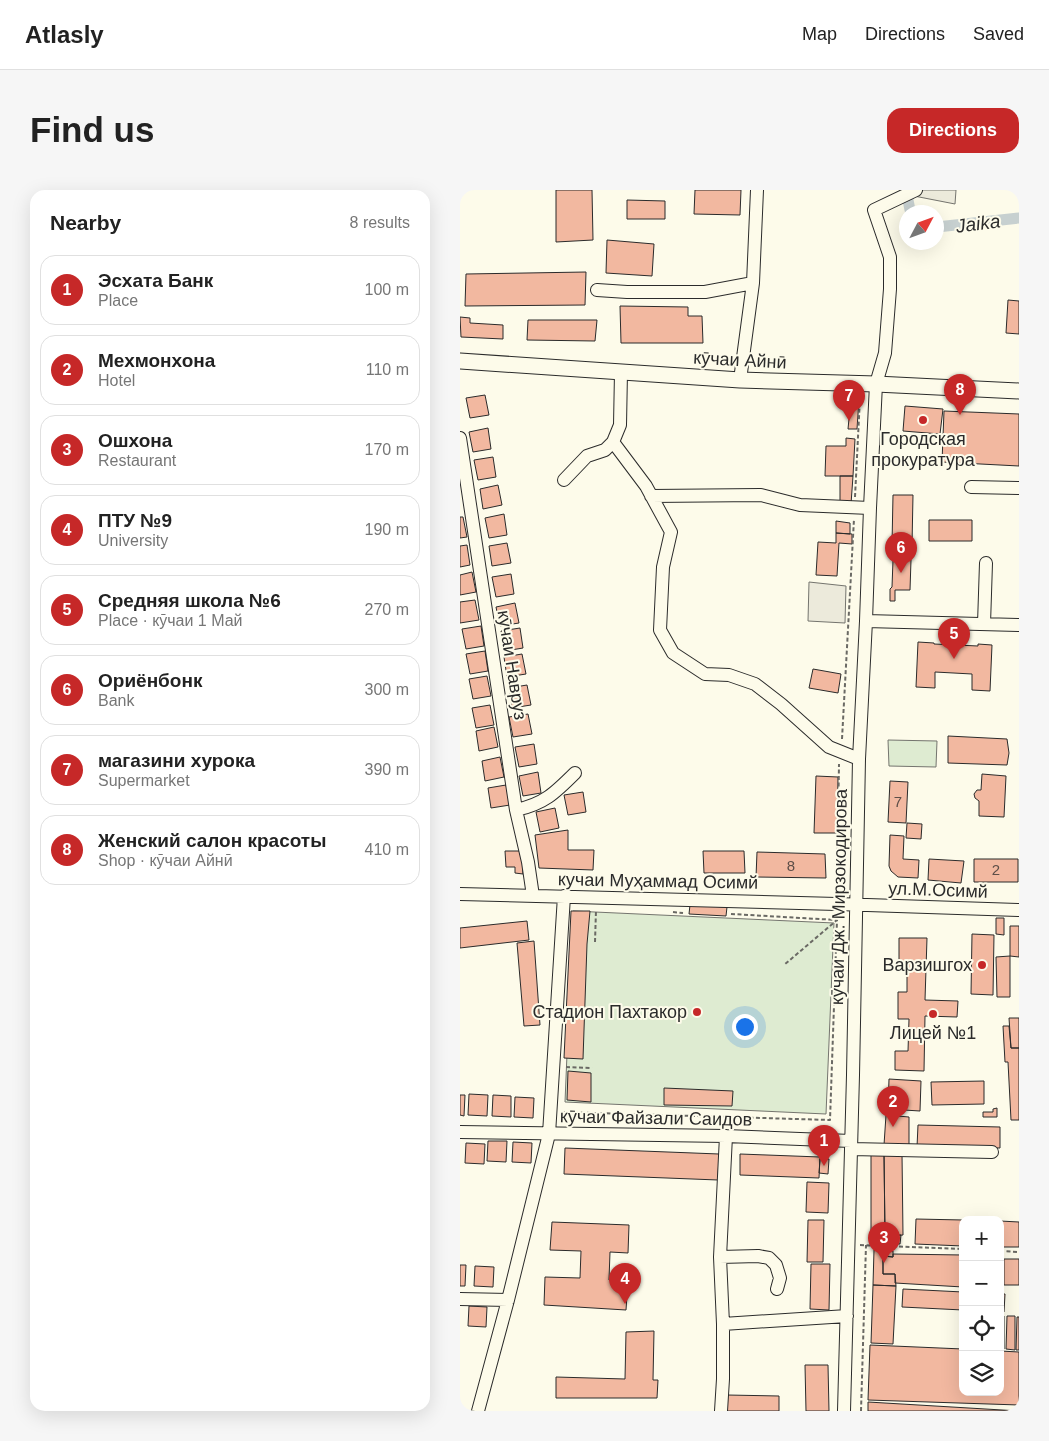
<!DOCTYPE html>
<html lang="en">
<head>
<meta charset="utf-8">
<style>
	:root { --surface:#fff; --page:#f6f6f6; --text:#222; --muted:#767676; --line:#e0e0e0; --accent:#c62828 }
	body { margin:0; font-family:Arial,sans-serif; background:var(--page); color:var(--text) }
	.controls { position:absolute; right:15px; bottom:15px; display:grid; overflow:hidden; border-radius:10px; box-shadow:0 5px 20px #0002 }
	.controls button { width:45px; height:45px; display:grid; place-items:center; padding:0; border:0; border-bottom:1px solid var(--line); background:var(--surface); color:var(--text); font:25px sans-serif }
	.compass { position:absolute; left:439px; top:15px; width:45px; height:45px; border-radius:50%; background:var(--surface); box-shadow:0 5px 20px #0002; rotate:49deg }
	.you { position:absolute; left:284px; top:836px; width:18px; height:18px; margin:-12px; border:4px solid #fff; border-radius:50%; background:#1a73e8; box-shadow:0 0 0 8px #1a73e833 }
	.badge { display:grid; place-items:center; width:32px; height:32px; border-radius:50%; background:var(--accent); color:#fff; font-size:16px; font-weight:700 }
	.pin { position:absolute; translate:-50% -41px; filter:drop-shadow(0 1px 2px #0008) }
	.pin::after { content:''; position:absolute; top:26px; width:18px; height:15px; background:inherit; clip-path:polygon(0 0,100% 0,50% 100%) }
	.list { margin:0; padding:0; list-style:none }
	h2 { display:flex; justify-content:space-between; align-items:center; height:65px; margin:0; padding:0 20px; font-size:21px }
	h2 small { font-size:16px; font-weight:400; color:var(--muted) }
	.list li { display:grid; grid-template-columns:32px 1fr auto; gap:15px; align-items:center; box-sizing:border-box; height:70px; margin:0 10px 10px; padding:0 10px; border:1px solid var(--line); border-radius:15px }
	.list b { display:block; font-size:19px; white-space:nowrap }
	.list p { margin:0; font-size:16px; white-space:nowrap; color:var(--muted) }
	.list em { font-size:16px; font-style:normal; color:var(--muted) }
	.icon { flex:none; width:28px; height:28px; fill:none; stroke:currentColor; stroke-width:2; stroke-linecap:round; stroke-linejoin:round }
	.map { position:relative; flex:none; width:559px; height:1221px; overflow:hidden; border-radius:15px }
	header { display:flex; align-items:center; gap:30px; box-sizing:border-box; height:70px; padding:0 25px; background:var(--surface); border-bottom:1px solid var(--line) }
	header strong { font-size:24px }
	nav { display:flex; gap:28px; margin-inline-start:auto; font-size:18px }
	.intro { display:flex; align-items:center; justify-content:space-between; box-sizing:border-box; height:120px; padding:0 30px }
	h1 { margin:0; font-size:35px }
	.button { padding:12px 22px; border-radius:15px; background:var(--accent); color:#fff; font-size:18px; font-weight:700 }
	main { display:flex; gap:30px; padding:0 30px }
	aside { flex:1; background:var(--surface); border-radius:15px; box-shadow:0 5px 20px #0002 }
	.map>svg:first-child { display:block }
</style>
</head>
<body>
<header>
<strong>Atlasly</strong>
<nav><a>Map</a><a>Directions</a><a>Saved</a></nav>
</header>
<div class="intro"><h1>Find us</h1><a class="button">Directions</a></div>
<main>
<aside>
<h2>Nearby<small>8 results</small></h2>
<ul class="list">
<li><span class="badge">1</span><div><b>Эсхата Банк</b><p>Place</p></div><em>100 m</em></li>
<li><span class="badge">2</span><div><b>Мехмонхона</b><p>Hotel</p></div><em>110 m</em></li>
<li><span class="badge">3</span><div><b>Ошхона</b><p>Restaurant</p></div><em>170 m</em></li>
<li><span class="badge">4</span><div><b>ПТУ №9</b><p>University</p></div><em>190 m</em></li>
<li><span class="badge">5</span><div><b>Средняя школа №6</b><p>Place · кӯчаи 1 Май</p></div><em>270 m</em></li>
<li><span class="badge">6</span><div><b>Ориёнбонк</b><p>Bank</p></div><em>300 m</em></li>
<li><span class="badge">7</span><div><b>магазини хурока</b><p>Supermarket</p></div><em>390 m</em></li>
<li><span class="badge">8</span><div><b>Женский салон красоты</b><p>Shop · кӯчаи Айнӣ</p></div><em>410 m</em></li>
</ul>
</aside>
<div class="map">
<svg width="559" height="1221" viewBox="0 0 559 1221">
	<rect width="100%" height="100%" fill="#fdfbea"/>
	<path fill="#deebd1" stroke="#74746e" d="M428,550L477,551L476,577L429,576Z
		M113,721L374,733L366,924L105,912Z"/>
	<path fill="#eceadb" stroke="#74746e" d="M454,0H496L495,14L454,6Z
		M349,392L386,396L385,433L348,431Z"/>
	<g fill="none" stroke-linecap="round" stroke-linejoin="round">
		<path stroke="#c7d0d0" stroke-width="11" d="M446,0L450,20L453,22
			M477,37L559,28"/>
	</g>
	<path fill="#f2b8a0" stroke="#2b2b2b" d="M96,0H132L133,50L96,52Z
		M235,0H281L280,25L234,24Z
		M167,10L205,11V29H167Z
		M147,50L194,54L192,86L146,83Z
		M126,82L125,115L5,116L6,84Z
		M548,110L559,111V144L546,143Z
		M160,116L228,117V126H242L243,153H161Z
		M0,127L10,128V133L43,135V149L1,147Z
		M68,130H137L135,151L67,150Z
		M25,205L29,225L10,228L6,208Z
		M391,208L399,209L397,239H388Z
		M445,216L483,219L480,244L443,241Z
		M484,221L559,224V276L482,272Z
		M28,238L31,259L13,262L9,242Z
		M386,248L395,249L393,286H365L366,256H386Z
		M33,267L36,287L18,290L14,270Z
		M380,286H393L391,314H380Z
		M38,295L42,315L23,319L20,299Z
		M433,305H453L452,356L432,355Z
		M44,324L47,345L29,348L25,328Z
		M0,327H3L7,347L0,348Z
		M469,330H512V351H469Z
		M376,331L390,333V344L376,343Z
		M376,343L392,344V354L379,353L377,386L356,385L358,352L376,353Z
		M47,353L51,373L32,376L29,356Z
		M7,355L10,375L0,377V356Z
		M433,370H451L450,400H435V411H430V399L432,397Z
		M12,382L16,402L0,405V385Z
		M51,384L54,404L36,407L32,387Z
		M15,410L19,430L0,433V412Z
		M55,413L59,433L40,436L36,417Z
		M21,436L24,456L6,459L2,439Z
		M60,438L63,458L45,461L41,441Z
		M458,452L474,453V454L518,456V454L532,455L530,501L512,500V484L475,482V498L456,497Z
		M25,461L28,481L10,484L6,464Z
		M62,464L66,484L47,487L44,467Z
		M353,479L381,484L378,503L349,498Z
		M27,486L31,506L13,509L9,489Z
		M67,495L71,515L52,518L49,498Z
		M30,515L34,535L16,538L12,518Z
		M68,524L72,544L53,547L49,527Z
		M34,537L38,557L19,561L16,541Z
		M488,546L547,549L549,563L547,575L488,573Z
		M74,554L77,574L59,577L55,557Z
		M40,567L44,587L25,591L22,571Z
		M78,582L81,603L63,606L59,586Z
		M522,584L546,586L544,627L519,626V611L515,608L514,604L517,600H521Z
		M356,586L378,587L377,643H354Z
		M430,591L448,592L446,633L428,632Z
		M46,595L50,615L31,618L28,598Z
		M123,602L126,622L108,625L104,605Z
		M95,618L99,638L80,642L76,622Z
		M447,633L462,634L461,649L446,648Z
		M108,640V660H134L133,680L79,678L75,645Z
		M430,645L444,646L443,669L459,670L458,688L438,687L431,681L429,676Z
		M45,661H62L63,684L55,683V677H46Z
		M243,661H284L285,683H244Z
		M297,662L365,664L366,688L296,687Z
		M469,669L504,671L501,693L468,690Z
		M514,669H558V692H514Z
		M230,715L267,717L266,726L229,724Z
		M111,721H130L127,754L123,869L104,868Z
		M536,728H544V745L536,744Z
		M67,731L69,750L0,758V738Z
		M550,736H559V767L550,766Z
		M512,744L534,745L533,805L511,804Z
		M439,748H467L465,810L498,811L497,827L465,826L464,881L435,880V861H448L449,829H438V802H447V772L439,771Z
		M74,751L80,835L64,836L57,753Z
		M550,766V807H537L536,767Z
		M549,828H559V858H551Z
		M543,836H549L551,858H559V930H551L548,872H545Z
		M108,881L131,883V912L107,910Z
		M429,889L461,891L460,921L428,919Z
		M524,891V914L472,915L471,892Z
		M204,898L273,901L272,916L204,915Z
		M9,904L28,905L27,926L8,925Z
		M0,905H5L4,926L0,925Z
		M33,905L51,906V927L32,926Z
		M55,907L74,908L73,928L54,927Z
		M537,918V927H523V922H533V919Z
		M426,925L449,927V957L424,955Z
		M458,935L540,937V958L457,957Z
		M28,951H47L46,972L27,971Z
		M53,952L72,953L71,973L52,972Z
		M6,953L25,954L24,974L5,973Z
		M105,958L259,964L258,990L104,984Z
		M424,963L442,964L443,1045L425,1046Z
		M424,963L425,1046L441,1045L440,1054L411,1053V964Z
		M280,964L360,967L359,988L280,985Z
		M360,969H369L368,984L359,983Z
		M347,992L369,993L368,1023L346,1022Z
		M456,1029L503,1030V1056L455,1054Z
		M348,1030H364L363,1072H347Z
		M540,1031L559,1032V1057H540Z
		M92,1032L169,1035L168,1063L150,1062L149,1090L168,1091L166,1120L84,1115L85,1087L120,1088L121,1061L90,1060Z
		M414,1060L433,1061V1067L423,1066V1084H435L436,1096L413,1095Z
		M433,1064L503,1065V1097L435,1093V1084H423V1066L433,1067Z
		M544,1069H559V1095H544Z
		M351,1074H370L369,1120L350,1119Z
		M0,1075H6L5,1096H0Z
		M15,1076L34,1077L33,1097L14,1096Z
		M413,1095L436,1096L433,1154L411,1153Z
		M443,1099L503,1102V1120L442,1117Z
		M540,1104H545L544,1122H540Z
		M9,1116L27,1117L26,1137L8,1136Z
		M540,1126H544V1159H540Z
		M547,1126H555V1160L546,1159Z
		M557,1127H559V1160H556Z
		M194,1141L193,1190H198L197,1208H96V1187L165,1189L166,1142Z
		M410,1155L503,1159V1202H540V1161L559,1162V1215L408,1210Z
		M345,1175H368L369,1221H346Z
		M267,1205L319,1206V1221H267Z
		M408,1212L559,1221H408Z"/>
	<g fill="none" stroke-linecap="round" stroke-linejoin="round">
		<defs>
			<path id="minor" d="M137,100L167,102H245L293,93
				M280,190L293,93L297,0
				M0,248L56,620L68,672L73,706
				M153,252L186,296L211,342L203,377L200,440L213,463L245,484L269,485L295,494L321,514L369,557L399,569
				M104,290L127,266L145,260L153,252L160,235L161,182
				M511,297L559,298
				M191,306L301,305L340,315L410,318
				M406,431L559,435
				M524,434L526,373
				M56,620C84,614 95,603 115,583
				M0,704L377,714L559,720
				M0,942L266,946L391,951
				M391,959L532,962
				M260,1067L298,1066L309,1068L316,1075L320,1088L317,1099
				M0,1109L48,1110
				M263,1134L260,1067L266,946
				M18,1221L48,1110L89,944L104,706
				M261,1221L263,1189V1134L387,1126
				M384,1221L393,885L399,569L406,431L410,318L416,194L425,163L430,99V67L414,20L456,0"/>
			<path id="major" d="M0,171L280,190L416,194L559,201"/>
		</defs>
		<use href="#minor" stroke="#2b2b2b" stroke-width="14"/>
		<use href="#major" stroke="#2b2b2b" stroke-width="17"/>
		<path stroke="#6a6964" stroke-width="2" stroke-dasharray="4 2.5" stroke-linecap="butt" d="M395,307L400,207
			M382,549L394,329
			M377,694L379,574
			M213,722L223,723
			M271,724L377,730
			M135,752L136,720
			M106,877L132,878
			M101,922L370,930L377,730L324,775
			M400,1055L503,1059
			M540,1061L559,1062
			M401,1221L406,1055"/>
		<use href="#minor" stroke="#fdfbea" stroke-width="12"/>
		<use href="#major" stroke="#fdfbea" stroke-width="15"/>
	</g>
	<g fill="#c62828" stroke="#fdfbea" stroke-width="2">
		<circle cx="463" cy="230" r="5"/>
		<circle cx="522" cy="775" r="5"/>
		<circle cx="237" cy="822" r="5"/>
		<circle cx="473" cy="824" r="5"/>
	</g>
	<g text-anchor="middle" stroke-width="4" stroke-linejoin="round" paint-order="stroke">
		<g font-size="15" fill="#5d4e48">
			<text x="438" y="617">7</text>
			<text x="331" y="681">8</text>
			<text x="536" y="685">2</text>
		</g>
		<g font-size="18" fill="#2b2b2b" stroke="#fdfbea">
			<text transform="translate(280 170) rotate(3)" y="6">кӯчаи Айнӣ</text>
			<text transform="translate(52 475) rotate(81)" y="6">кӯчаи Навруз</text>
			<text transform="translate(198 691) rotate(1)" y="6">кучаи Муҳаммад Осимй</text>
			<text transform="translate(478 700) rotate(2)" y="6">ул.М.Осимй</text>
			<text transform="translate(379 707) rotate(-89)" y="6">кӯчаи Дж. Мирзокодирова</text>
			<text transform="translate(196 928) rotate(1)" y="6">кӯчаи Файзали Саидов</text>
		</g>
		<g font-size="18" fill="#2b2b2b" stroke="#fdfbea">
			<text x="463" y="255">Городская<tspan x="463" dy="21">прокуратура</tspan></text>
			<text x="512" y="781" text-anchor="end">Варзишгох</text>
			<text x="227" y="828" text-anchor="end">Стадион Пахтакор</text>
			<text x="473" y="849">Лицей №1</text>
		</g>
		<g font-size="19" font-style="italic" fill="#2b2b2b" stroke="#fdfbea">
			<text transform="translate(518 33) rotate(-7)" y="7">Jaika</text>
		</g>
	</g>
</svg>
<div class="controls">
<button>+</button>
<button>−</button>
<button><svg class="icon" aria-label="locate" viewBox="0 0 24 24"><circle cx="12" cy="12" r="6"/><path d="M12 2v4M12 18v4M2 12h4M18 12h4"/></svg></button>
<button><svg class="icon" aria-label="layers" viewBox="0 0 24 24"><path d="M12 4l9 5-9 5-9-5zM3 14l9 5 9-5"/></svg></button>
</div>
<svg class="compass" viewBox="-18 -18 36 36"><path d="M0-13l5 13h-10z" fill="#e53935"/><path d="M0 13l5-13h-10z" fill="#767676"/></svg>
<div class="you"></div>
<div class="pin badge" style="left:364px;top:976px">1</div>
<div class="pin badge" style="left:433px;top:937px">2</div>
<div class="pin badge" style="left:424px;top:1073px">3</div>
<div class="pin badge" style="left:165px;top:1114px">4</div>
<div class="pin badge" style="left:494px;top:469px">5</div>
<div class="pin badge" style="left:441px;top:383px">6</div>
<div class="pin badge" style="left:389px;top:231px">7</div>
<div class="pin badge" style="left:500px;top:225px">8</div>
</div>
</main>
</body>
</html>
